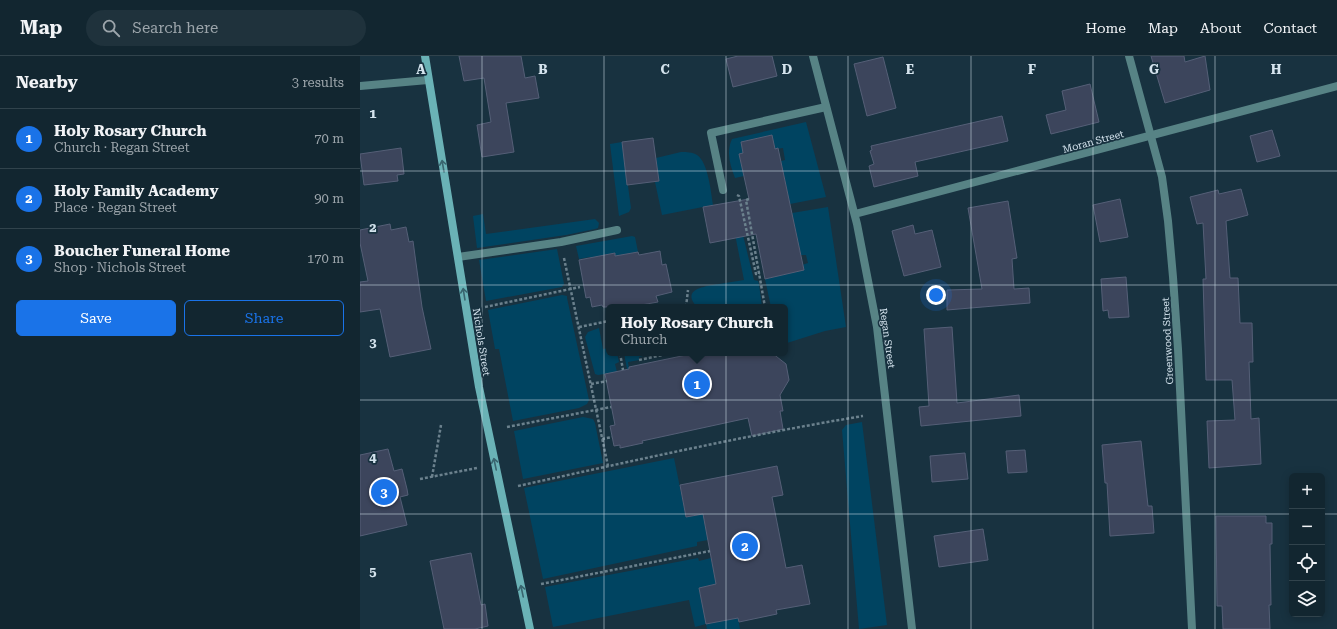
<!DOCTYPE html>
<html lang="en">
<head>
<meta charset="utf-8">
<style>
	:root { --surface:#122630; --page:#1f323c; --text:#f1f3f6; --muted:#9ca5ab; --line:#31434c; --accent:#1a73e8 }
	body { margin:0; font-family:"Roboto Serif",serif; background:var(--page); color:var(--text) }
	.controls { position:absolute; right:12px; bottom:12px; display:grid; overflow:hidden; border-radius:6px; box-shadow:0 2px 10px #0003 }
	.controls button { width:36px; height:36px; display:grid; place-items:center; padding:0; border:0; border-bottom:1px solid var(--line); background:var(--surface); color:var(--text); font:20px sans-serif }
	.you { position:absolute; left:576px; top:239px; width:14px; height:14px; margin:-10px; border:3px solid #fff; border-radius:50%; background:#1a73e8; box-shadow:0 0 0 6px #1a73e833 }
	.badge { display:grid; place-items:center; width:26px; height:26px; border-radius:50%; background:var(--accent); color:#fff; font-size:13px; font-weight:700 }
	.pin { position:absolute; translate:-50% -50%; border:2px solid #fff; box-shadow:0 1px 4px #0006 }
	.popup { position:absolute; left:246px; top:248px; width:182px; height:52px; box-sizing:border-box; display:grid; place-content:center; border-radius:6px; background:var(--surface); filter:drop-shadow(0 1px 3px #0005); font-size:13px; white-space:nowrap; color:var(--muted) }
	.popup b { font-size:15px; color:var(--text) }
	.popup::after { content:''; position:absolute; left:50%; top:100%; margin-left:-8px; border:8px solid transparent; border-top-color:var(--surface) }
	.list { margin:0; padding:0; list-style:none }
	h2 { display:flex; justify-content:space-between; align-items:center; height:52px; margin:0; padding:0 16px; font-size:17px }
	h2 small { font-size:13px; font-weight:400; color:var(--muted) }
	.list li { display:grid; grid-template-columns:26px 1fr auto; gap:12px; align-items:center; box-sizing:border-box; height:60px; padding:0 16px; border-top:1px solid var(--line) }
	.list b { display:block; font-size:15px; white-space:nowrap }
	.list p { margin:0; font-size:13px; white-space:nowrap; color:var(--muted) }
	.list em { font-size:13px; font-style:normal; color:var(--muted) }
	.actions { display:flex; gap:8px; padding:12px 16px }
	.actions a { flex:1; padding:9px 0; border:1px solid var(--accent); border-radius:6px; text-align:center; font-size:14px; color:var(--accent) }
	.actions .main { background:var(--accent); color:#fff }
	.icon { flex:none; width:22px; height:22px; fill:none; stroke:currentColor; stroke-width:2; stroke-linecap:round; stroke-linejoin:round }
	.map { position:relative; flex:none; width:977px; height:573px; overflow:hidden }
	header { display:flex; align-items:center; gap:24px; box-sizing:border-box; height:56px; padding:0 20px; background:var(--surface); border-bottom:1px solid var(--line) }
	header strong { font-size:19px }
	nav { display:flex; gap:22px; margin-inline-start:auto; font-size:14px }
	.search { width:280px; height:36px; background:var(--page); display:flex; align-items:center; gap:10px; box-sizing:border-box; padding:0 14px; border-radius:22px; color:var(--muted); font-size:15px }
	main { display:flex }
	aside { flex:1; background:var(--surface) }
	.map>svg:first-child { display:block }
</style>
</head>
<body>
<header>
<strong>Map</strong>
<div class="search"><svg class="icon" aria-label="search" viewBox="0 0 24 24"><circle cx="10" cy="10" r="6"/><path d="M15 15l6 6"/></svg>Search here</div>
<nav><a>Home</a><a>Map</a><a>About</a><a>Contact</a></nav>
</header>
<main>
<aside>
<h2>Nearby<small>3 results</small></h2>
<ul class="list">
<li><span class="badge">1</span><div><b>Holy Rosary Church</b><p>Church · Regan Street</p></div><em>70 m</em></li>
<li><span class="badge">2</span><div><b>Holy Family Academy</b><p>Place · Regan Street</p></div><em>90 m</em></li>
<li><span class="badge">3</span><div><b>Boucher Funeral Home</b><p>Shop · Nichols Street</p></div><em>170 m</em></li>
</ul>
<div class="actions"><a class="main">Save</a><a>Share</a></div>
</aside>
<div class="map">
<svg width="977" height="573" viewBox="0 0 977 573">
	<rect width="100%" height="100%" fill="#183240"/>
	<path fill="#004461" d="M446,66L466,141L430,148L421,105L425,104L423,92L415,93L412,79L381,86L383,97L379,98L384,120L375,122C370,109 366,96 372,83Z
		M262,86L271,152L269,156L259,160L250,88Z
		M321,96C327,96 332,96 337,99C348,106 351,136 353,149L302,159L295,126L299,125L296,102Z
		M468,151L486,271L465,275L427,287L425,285V251H411L405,223L444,214L442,209L448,207L446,199H441L432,157Z
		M123,158L126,178L235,163L239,167L238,172L235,173L206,179L117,192L113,160Z
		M380,167L394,224L398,225L399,228L402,251H337C320,233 346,230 359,228C367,227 376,225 384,224L373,168Z
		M272,180L275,181L278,196L255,200L254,197L244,199V203L231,205L230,201L219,203L216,190Z
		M197,193L204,228L202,231L126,245L119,204Z
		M202,239L207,240V242L229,344L227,348L219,352L153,365L139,293H135L128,254Z
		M239,272L243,293L249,292V297H257L259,306L255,308L257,316L238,319L235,318L225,281L228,276Z
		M264,297H296L279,301V304L268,306L269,313H267Z
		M223,361L233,363L235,367L243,407L163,423L154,375Z
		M502,366L527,569L499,573L482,374L486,369Z
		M314,402L326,461L343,458L348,484L337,486V490L183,523L164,432Z
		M338,502L339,505L351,502L356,528L339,532L346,568L378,562L380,573H347L346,568L335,571L329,544L193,571L185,531Z"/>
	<path fill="#3c455c" stroke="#555f77" d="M99,0H161L165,22L175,20L179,42L146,47L154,96L122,101L117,69L131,66L124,22L104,25Z
		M378,0H412L417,20L373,31L366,3Z
		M791,0H824L825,6L845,0L850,34L805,47Z
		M523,1L536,52L507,60L494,8Z
		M730,28L739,66L691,78L686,59L706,54L702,35Z
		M642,60L648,85L555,106L558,120L514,131L509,110L514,108L510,95L512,94L511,90Z
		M912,74L920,100L897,106L890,80Z
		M412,79L415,93L418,92L444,214L405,223L396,178L350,187L343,151L389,143L379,98L383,97L381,86Z
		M293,82L299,125L267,129L262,86Z
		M41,92L44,118L37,119L38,125L4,129L0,98Z
		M881,133L888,159L866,165L870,222H878L880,267H892L893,306H889L891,363L899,362L901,408L849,412L847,365L875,364L872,324H846L843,223H846L843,167L837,168L830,141L858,134L859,138Z
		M760,143L768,181L740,186L733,149Z
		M648,145L657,202L652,203L654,233L669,232L670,247L587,254V234L622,233L608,152Z
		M30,168L31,174L46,171L49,186L53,185L62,251L71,293L30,301L20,253L0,256V226L8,225L0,187V174Z
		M553,169L555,178L572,174L581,211L544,220L532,175Z
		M300,195L302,209L306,208L312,236L296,240L298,246L270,251H243L242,249L232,251L230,241L226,242L219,204L255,197V200L278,196L279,199Z
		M766,221L769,261L749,262L748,254L743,255L741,223Z
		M592,271L597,347L659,339L661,360L561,370L559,351L569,350L564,273Z
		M336,297H412L426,308L429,324L420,339L423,355H420L423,373L392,380L388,362L282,385L283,387L260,392V389L254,390L250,370L255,369L245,318L269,313V311Z
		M781,385L788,450H792L794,477L750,480L747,427H745L742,389Z
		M28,393L34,415L42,413L47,433L48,439L40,441L47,469L0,480V399Z
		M665,394L667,416L648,417L646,395Z
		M605,397L608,423L572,426L570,400Z
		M417,410L423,439L412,441L426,512L442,509L450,548L416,554L417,558L379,566L378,562L346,568L339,532L356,528L343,458L326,461L320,429Z
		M856,460H906V467H912V488H910L911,549H909L910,573H863L862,550H857Z
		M623,473L628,504L579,511L574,480Z
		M111,497L121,549L125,548L128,570L115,573H84L70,505Z"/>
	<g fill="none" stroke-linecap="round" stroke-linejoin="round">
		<path stroke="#6b818d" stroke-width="2.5" stroke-dasharray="3 2" stroke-linecap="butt" d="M377,139L379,140L396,218L400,217
			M389,143L386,144L405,251
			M204,202L248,410
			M125,251L220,231
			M326,251L328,234
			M219,271L249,265
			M260,297L263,314
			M279,304L312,297
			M231,328L247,325
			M147,371L251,351
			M242,383L252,381
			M72,421L81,369
			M60,423L117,412
			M158,430C272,405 387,379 503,360
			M181,528L350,495"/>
		<path stroke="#578385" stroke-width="8" d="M363,134L351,77L466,51
			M98,201L201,186L257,174"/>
		<path stroke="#578385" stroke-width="8" d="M453,0L497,168L517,271L552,573
			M769,0L802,121L808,165L813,221L818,293L832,573
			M0,30L68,24
			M495,158L977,30"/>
		<path stroke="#6ab2b6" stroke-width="8" d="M65,0L119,331L170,573"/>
	</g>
	<defs><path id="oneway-shaft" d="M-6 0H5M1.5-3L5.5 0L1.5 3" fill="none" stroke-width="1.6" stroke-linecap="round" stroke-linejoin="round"/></defs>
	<g stroke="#39656f">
		<use href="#oneway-shaft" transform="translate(83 110) rotate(-100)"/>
		<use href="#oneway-shaft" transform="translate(104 238) rotate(-99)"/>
		<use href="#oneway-shaft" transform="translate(135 408) rotate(-102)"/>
		<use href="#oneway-shaft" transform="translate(162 535) rotate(-102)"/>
	</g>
	<path fill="none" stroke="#d4e3ed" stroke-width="1" stroke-opacity="0.55" d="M122,0V573M244,0V573M366,0V573M488,0V573M611,0V573M733,0V573M855,0V573M0,115H977M0,229H977M0,344H977M0,458H932M962,458H977"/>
	<g text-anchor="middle" stroke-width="3.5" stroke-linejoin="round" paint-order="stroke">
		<g font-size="10" fill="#d4e3ed" stroke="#183240">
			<text transform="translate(733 85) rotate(-15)" y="4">Moran Street</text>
			<text transform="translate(528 282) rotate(82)" y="4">Regan Street</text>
			<text transform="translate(807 285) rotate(-93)" y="4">Greenwood Street</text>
			<text transform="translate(122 286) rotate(81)" y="4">Nichols Street</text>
		</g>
	</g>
	<g font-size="13" text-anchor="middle" font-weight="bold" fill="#d4e3ed" stroke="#183240" stroke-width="3.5" stroke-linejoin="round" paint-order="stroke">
		<text x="61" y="18">A</text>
		<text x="183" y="18">B</text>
		<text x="305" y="18">C</text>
		<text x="427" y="18">D</text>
		<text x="550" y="18">E</text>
		<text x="672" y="18">F</text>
		<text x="794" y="18">G</text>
		<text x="916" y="18">H</text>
		<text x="13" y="62">1</text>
		<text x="13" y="176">2</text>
		<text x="13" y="291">3</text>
		<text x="13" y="406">4</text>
		<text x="13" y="520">5</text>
	</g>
</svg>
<div class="controls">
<button>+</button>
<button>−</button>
<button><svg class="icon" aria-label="locate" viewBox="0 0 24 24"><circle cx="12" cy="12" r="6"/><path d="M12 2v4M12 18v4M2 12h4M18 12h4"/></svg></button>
<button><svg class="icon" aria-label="layers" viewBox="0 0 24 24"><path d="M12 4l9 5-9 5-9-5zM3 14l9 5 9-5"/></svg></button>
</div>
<div class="you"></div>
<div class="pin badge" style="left:337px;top:328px">1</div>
<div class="popup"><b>Holy Rosary Church</b>Church</div>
<div class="pin badge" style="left:385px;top:490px">2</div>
<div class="pin badge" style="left:24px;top:436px">3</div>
</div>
</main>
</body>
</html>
